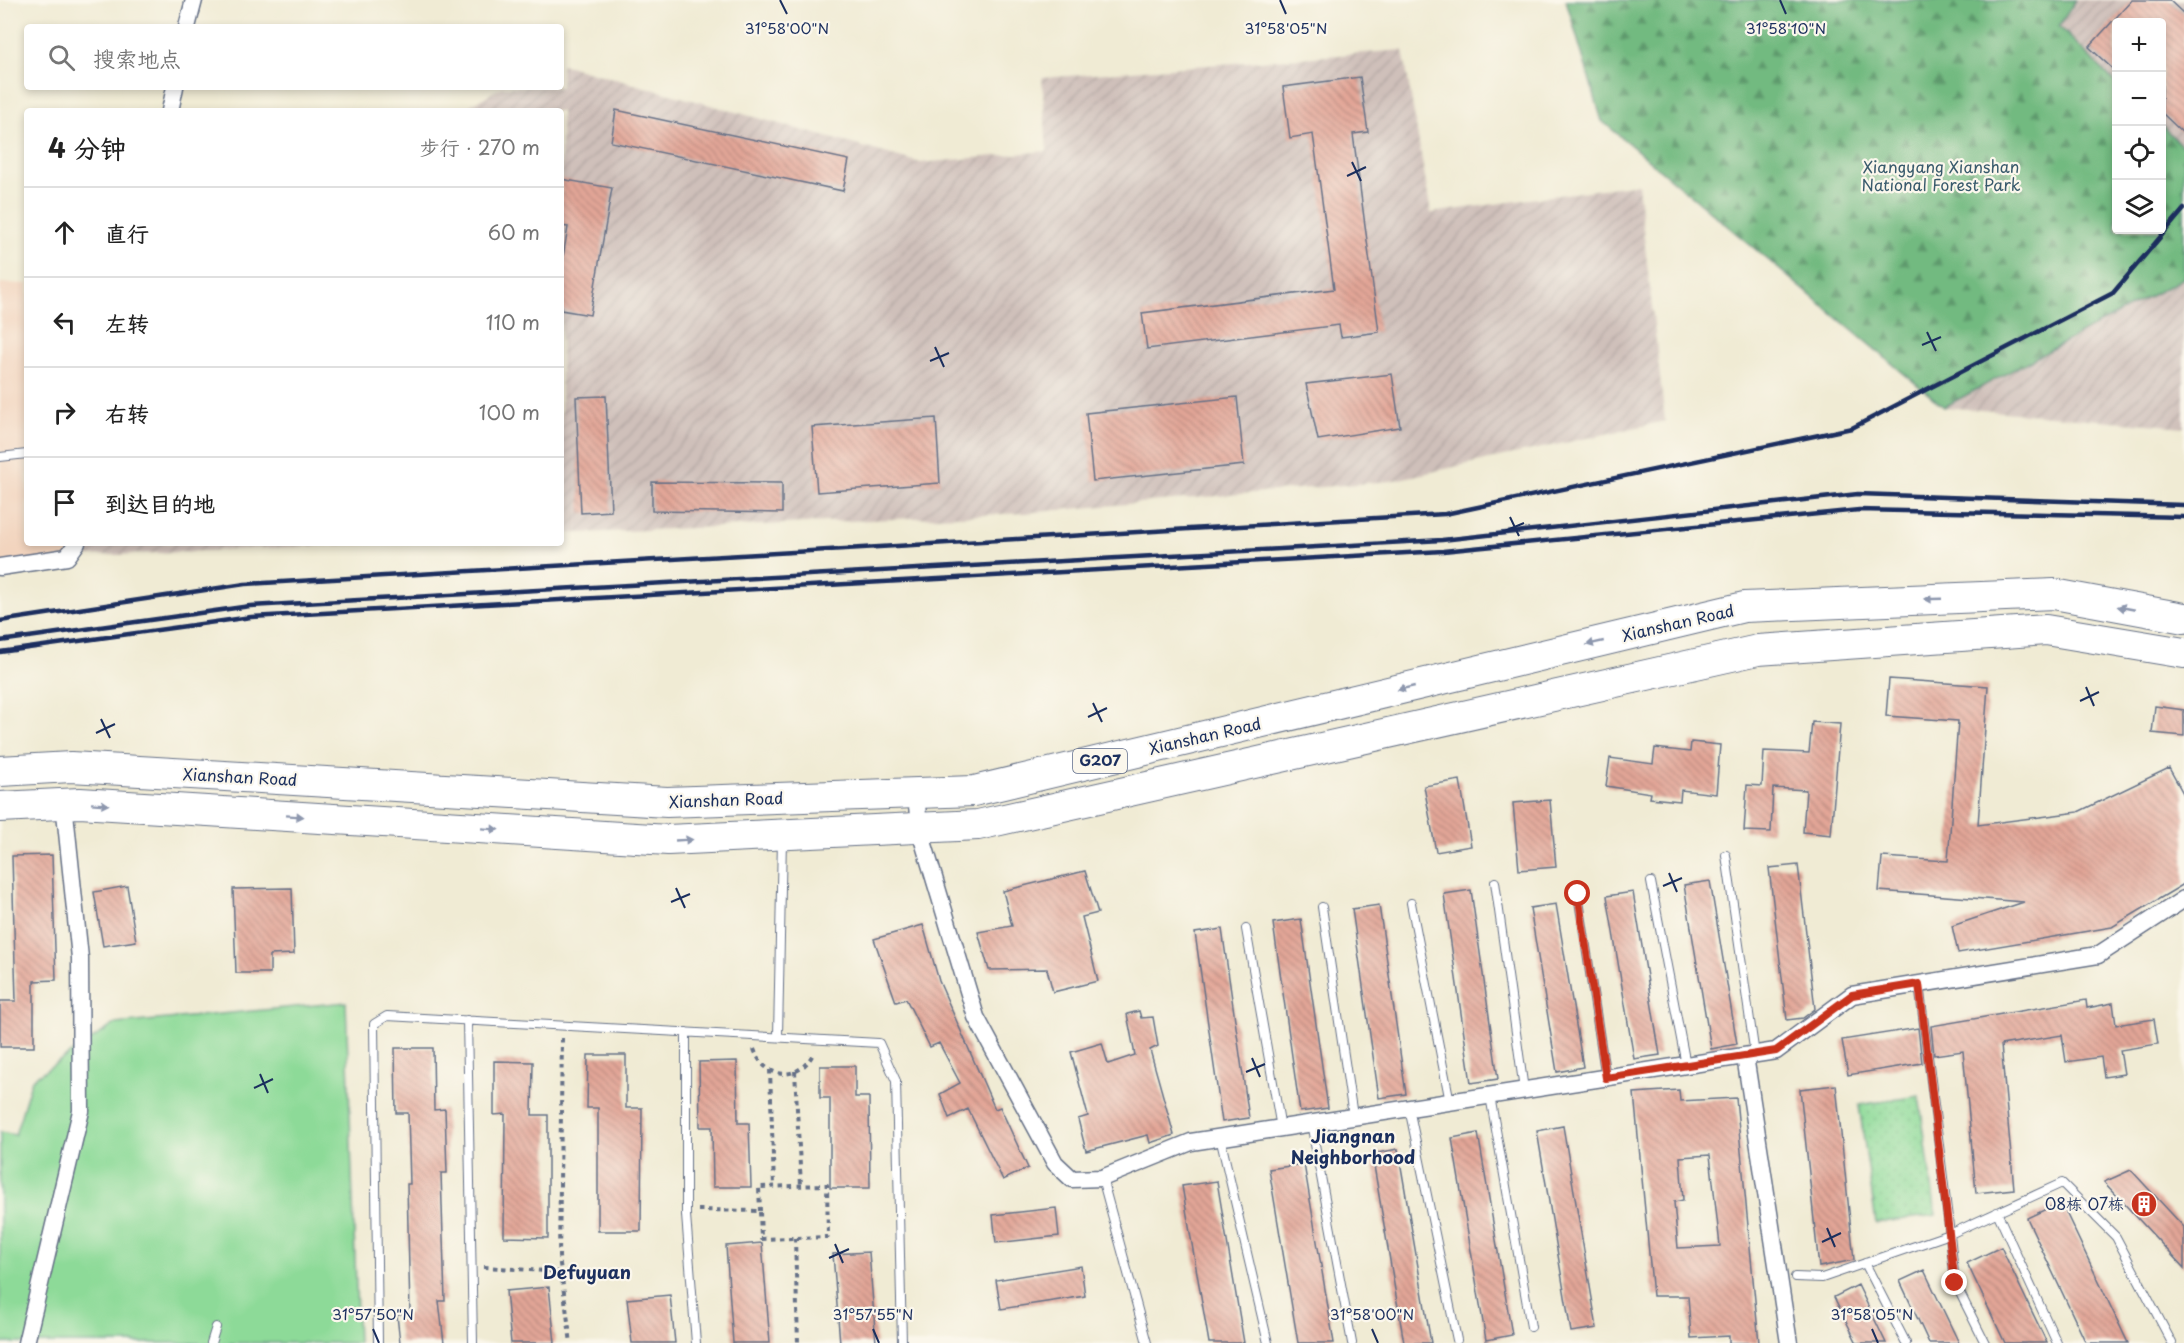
<!DOCTYPE html>
<html lang="zh">
<head>
<meta charset="utf-8">
<style>
	:root { --surface:#fff; --page:#f2f2f2; --text:#222; --muted:#767676; --line:#e0e0e0 }
	body { margin:0; font-family:"Playpen Sans","LXGW WenKai TC",sans-serif; background:var(--page); color:var(--text) }
	.controls { position:absolute; right:18px; top:18px; display:grid; overflow:hidden; border-radius:6px; box-shadow:0 3px 9px #0003 }
	.controls button { width:54px; height:54px; display:grid; place-items:center; padding:0; border:0; border-bottom:2px solid var(--line); background:var(--surface); color:var(--text); font:30px sans-serif }
	.stop { position:absolute; width:18px; height:18px; margin:-14px; border:4px solid #c8321e; border-radius:50%; background:#fff }
	.stop.end { background:#c8321e; border-color:#fff; box-shadow:0 2px 6px #0008 }
	.list { margin:0; padding:0; list-style:none }
	h2 { display:flex; justify-content:space-between; align-items:center; height:78px; margin:0; padding:0 24px; font-size:26px }
	h2 small { font-size:20px; font-weight:400; color:var(--muted) }
	.list li { display:grid; grid-template-columns:39px 1fr auto; gap:18px; align-items:center; box-sizing:border-box; height:90px; padding:0 24px; border-top:2px solid var(--line) }
	.list b { display:block; font-size:22px; white-space:nowrap }
	.list em { font-size:20px; font-style:normal; color:var(--muted) }
	.icon { flex:none; width:33px; height:33px; fill:none; stroke:currentColor; stroke-width:2; stroke-linecap:round; stroke-linejoin:round }
	.map { position:relative; flex:none; width:2184px; height:1343px; overflow:hidden }
	.search { position:absolute; background:var(--surface); box-shadow:0 3px 9px #0003; left:24px; top:24px; width:540px; height:66px; display:flex; align-items:center; gap:15px; box-sizing:border-box; padding:0 21px; border-radius:6px; color:var(--muted); font-size:22px }
	.panel { position:absolute; background:var(--surface); box-shadow:0 3px 9px #0003; left:24px; top:108px; width:540px; height:438px; border-radius:6px }
	.map>svg:first-child { display:block }
</style>
</head>
<body>
<div class="map">
<svg width="2184" height="1343" viewBox="0 0 2184 1343">
	<defs>
		<pattern id="industrial-furrows" width="10" height="10" patternUnits="userSpaceOnUse" patternTransform="scale(1.5)"><rect width="10" height="10" fill="#cfc0ba"/><path d="M-1 1l2-2M0 10L10 0M9 11l2-2" fill="none" stroke="#b1a5a2"/></pattern>
		<pattern id="forest-firs" width="22" height="20" patternUnits="userSpaceOnUse" patternTransform="scale(1.5)"><rect width="22" height="20" fill="#72ba80"/><path d="M5 1l3.5 6h-7zM16 11l3.5 6h-7z" fill="#5d986c"/></pattern>
		<pattern id="park-dots" width="8" height="8" patternUnits="userSpaceOnUse" patternTransform="scale(1.5)"><rect width="8" height="8" fill="#8dda98"/><path d="M2 2h.1M6 6h.1" fill="none" stroke="#79bb85" stroke-width="1.8" stroke-linecap="round"/></pattern>
		<pattern id="building-back-hatch" width="6" height="6" patternUnits="userSpaceOnUse" patternTransform="scale(1.5)"><rect width="6" height="6" fill="#e3a697"/><path d="M-1 5l2 2M0 0l6 6M5-1l2 2" fill="none" stroke="#b7887e"/></pattern>
	</defs>
	<rect width="100%" height="100%" fill="#fbf7ec"/>
	<filter id="ink" filterUnits="userSpaceOnUse"><feTurbulence type="fractalNoise" baseFrequency=".0167" numOctaves="2"/><feDisplacementMap in="SourceGraphic" scale="12" xChannelSelector="R" yChannelSelector="G"/><feConvolveMatrix kernelMatrix="1 2 1 2 8 2 1 2 1" color-interpolation-filters="sRGB"/></filter>
	<filter id="wash" filterUnits="userSpaceOnUse"><feTurbulence type="fractalNoise" baseFrequency=".008" numOctaves="4" result="noise"/><feDisplacementMap in="SourceGraphic" scale="24" xChannelSelector="R" yChannelSelector="G"/><feGaussianBlur stdDeviation="1.35" result="paint"/><feColorMatrix in="noise" values="0 0 0 0 0 0 0 0 0 0 0 0 0 0 0 0 0 1.4 0 .05"/><feComposite in="paint" operator="in"/></filter>
	<g filter="url(#wash)">
		<rect width="100%" height="100%" fill="#f0ebd4"/>
		<path fill="#f2d4be" d="M0,283L27,284V543H77L67,557L0,567Z"/>
		<path fill="url(#industrial-furrows)" d="M2076,0H2184V148L2162,126V22H2116V83L2058,26Z
			M1403,50L1431,213L1638,184L1665,421L1390,481L1024,513L561,534V111H460L502,87H561V64L921,163L1047,151L1042,78Z
			M2184,278V427L1944,407Z
			M77,543H377L67,557Z"/>
		<path fill="#8dda98" stroke="#54847b" stroke-width="1.5" d="M346,1002L358,1343H0V1132L15,1135L32,1079L115,1024Z"/>
		<path fill="url(#forest-firs)" stroke="#46746f" stroke-width="1.5" d="M1566,0H2076L2059,26L2116,83V230H2162V126L2184,148V278L1944,407L1602,121Z"/>
		<path fill="url(#park-dots)" stroke="#54847b" stroke-width="1.5" d="M1919,1096L1936,1215L1876,1223L1859,1105Z"/>
		<g id="blocks">
			<path fill="url(#building-back-hatch)" fill-rule="evenodd" d="M2132,0H2169L2184,14V134L2162,113V22H2116V72L2089,47Z
				M1360,77L1368,132L1353,134L1379,332L1341,337L1339,325L1147,349L1142,313L1334,289L1313,134L1290,138L1283,87Z
				M616,110L849,160L843,191L611,142Z
				M561,179L612,188L590,315L561,310V269L568,227L561,226Z
				M1392,374L1400,427L1318,440L1306,384Z
				M606,396L611,511L581,513L576,397Z
				M1237,397L1244,465L1093,481L1086,413Z
				M936,418L940,483L817,492L812,427Z
				M652,482L782,483V513L652,511Z
				M1889,679L1988,686L1978,825L2078,812L2169,768L2184,795V884L2112,927L1958,953L1952,926L2024,902L1879,891L1882,857L1948,861L1958,721L1886,716Z
				M2155,706L2184,710V736L2152,733Z
				M1812,722L1840,724L1831,835L1803,832L1806,790L1773,788L1771,832L1744,831L1747,785L1762,786L1764,751L1809,753Z
				M1691,742L1720,745L1716,794L1681,790L1680,801L1650,798L1651,793L1606,786L1610,758L1653,764L1655,748L1690,752Z
				M1460,780L1471,846L1436,852L1424,786Z
				M1550,800L1556,867L1519,870L1513,803Z
				M52,855L56,980L34,981V1047H0V1001H16L12,856Z
				M1798,865L1815,1009L1803,1018L1787,1020L1769,868Z
				M1085,871L1098,913L1082,917L1098,981L1053,992L1047,969L989,970L978,932L1012,926L1003,891Z
				M1710,881L1737,1044L1711,1049L1684,885Z
				M127,886L136,941L103,946L94,892Z
				M292,888L294,954L270,955V973H236L233,889Z
				M1471,890L1498,1079L1471,1083L1444,894Z
				M1633,892L1660,1055L1634,1059L1607,896Z
				M1556,904L1583,1067L1557,1072L1530,908Z
				M1379,905L1406,1094L1379,1098L1352,909Z
				M1301,919L1328,1108L1300,1112L1273,923Z
				M923,925L939,981L995,1109L1000,1107L1028,1168L1003,1180L968,1109L949,1118L940,1094L960,1083L939,1043L930,1047L906,999L896,1002L874,939Z
				M1222,929L1249,1118L1222,1122L1195,933Z
				M2086,1000L2087,1008L2113,1003L2116,1025L2154,1019L2158,1044L2120,1050L2124,1074L2104,1077L2101,1057L2066,1062L2062,1035L2001,1045L2014,1189L1976,1193L1963,1051L1934,1055L1931,1026Z
				M1139,1011L1141,1018L1153,1017L1158,1046L1150,1050L1174,1135L1150,1143L1148,1135L1086,1151L1078,1119L1088,1116L1071,1052L1102,1043L1108,1064L1135,1055L1127,1014Z
				M1918,1028L1922,1063L1848,1075L1842,1040Z
				M395,1048H433L434,1110L445,1109L447,1173H441L445,1301H439L444,1343H400L397,1315L410,1313L407,1184H410L408,1113H396Z
				M588,1055H626V1108H642L641,1231H598V1108H587Z
				M494,1061L533,1062L532,1115H548V1238L504,1237L505,1114L494,1115Z
				M737,1061L738,1123H749L751,1187H713L712,1127H700L699,1062Z
				M820,1066H855V1097H869L870,1188H830V1098H820Z
				M1836,1085L1854,1260L1819,1267L1800,1089Z
				M1679,1090L1680,1101L1736,1098L1759,1343H1729V1336L1691,1338L1688,1296H1653L1634,1093ZM1710,1155L1720,1246L1678,1248L1674,1202L1683,1200L1680,1157Z
				M1563,1126L1597,1328L1571,1332L1537,1131Z
				M1478,1133L1512,1335L1486,1340L1452,1138Z
				M1398,1149L1431,1343H1404L1372,1154Z
				M1304,1164L1334,1343H1298L1269,1169Z
				M2131,1170L2184,1227V1268L2104,1182Z
				M1217,1181L1244,1343H1209L1182,1186Z
				M2061,1202L2128,1343H2086L2027,1218Z
				M1056,1208L1059,1236L996,1243L993,1215Z
				M762,1243L770,1343H733L726,1246Z
				M2001,1247L2047,1343H2005L1967,1263Z
				M869,1252L876,1343H840L833,1254Z
				M1081,1266L1085,1296L1001,1309L996,1280Z
				M1924,1270L1959,1343H1929L1900,1281Z
				M1858,1285L1886,1343H1857L1834,1297Z
				M549,1287L555,1343H511L506,1291Z
				M670,1295L675,1343H632L627,1299Z"/>
		</g>
	</g>
	<g filter="url(#ink)">
		<use href="#blocks" fill-opacity="0" stroke="#667187" stroke-width="1.5"/>
		<g fill="none" stroke-linecap="round" stroke-linejoin="round">
			<defs>
				<path id="lane" d="M0,457L27,454
					M1726,855L1755,1055
					M1495,882L1524,1090
					M1651,882L1686,1065
					M1578,894L1606,1078
					M1411,903L1450,1102
					M1322,907L1353,1116
					M1246,929L1281,1128
					M1919,984L1950,1234L2062,1183L2116,1237L2172,1343
					M467,1020L473,1343
					M686,1032V1215L696,1343
					M778,1036L782,838
					M1490,1096L1531,1327
					M1409,1108L1457,1340
					M1311,1123L1352,1343
					M1220,1137L1268,1343
					M1102,1178L1147,1343
					M1997,1212L2057,1343
					M1865,1263L1906,1343
					M1795,1277L1822,1278L1950,1234L1955,1283L1985,1343
					M211,1343L216,1327
					M378,1343L374,1024L387,1016L879,1043L896,1081L902,1343"/>
				<path id="street" d="M187,27L194,0
					M170,111L175,87
					M0,567L67,557L77,543
					M916,793L919,828L976,1017L1055,1163L1072,1179L1102,1178L1191,1142L1776,1051L1852,995L2098,955L2184,899
					M1745,1056L1789,1343
					M26,1343L81,1111L80,958L64,803"/>
				<path id="highway" d="M0,771L71,767L667,802L974,791L1744,607L2054,594L2184,618
					M0,807L80,803L668,840L978,825L1758,650L2046,630L2184,653"/>
			</defs>
			<use href="#lane" stroke="#667187" stroke-width="10"/>
			<use href="#street" stroke="#667187" stroke-width="19"/>
			<use href="#highway" stroke="#667187" stroke-width="32"/>
			<path stroke="#667187" stroke-width="4" stroke-dasharray="4.5 4.5" stroke-linecap="butt" d="M562,1038L559,1257L571,1343
				M754,1049C765,1081 800,1082 814,1052
				M770,1070L774,1186
				M795,1071L801,1186
				M698,1210L760,1211L761,1239L828,1237L827,1185L759,1187L760,1211
				M795,1238L798,1343
				M484,1267L561,1272"/>
			<use href="#lane" stroke="#fff" stroke-width="8"/>
			<use href="#street" stroke="#fff" stroke-width="16"/>
			<use href="#highway" stroke="#fff" stroke-width="30"/>
			<path stroke="#1b2f5e" stroke-width="4.5" d="M0,621L245,584L1445,514L1852,428L2113,293L2184,209
				M0,641L250,606L1442,540L1858,494L2184,505
				M0,652L251,617L1443,551L1859,510L2184,517"/>
		</g>
		<defs><path id="oneway-solid" d="M-6-.8H1V-3.2L6.5 0L1 3.2V.8H-6Z" transform="scale(1.5)"/></defs>
		<g fill="#8d97ae">
			<use href="#oneway-solid" transform="translate(1933 599) rotate(178)"/>
			<use href="#oneway-solid" transform="translate(2126 608) rotate(-169)"/>
			<use href="#oneway-solid" transform="translate(1595 643) rotate(167)"/>
			<use href="#oneway-solid" transform="translate(1406 688) rotate(167)"/>
			<use href="#oneway-solid" transform="translate(100 804) rotate(4)"/>
			<use href="#oneway-solid" transform="translate(295 816) rotate(4)"/>
			<use href="#oneway-solid" transform="translate(490 829) rotate(4)"/>
			<use href="#oneway-solid" transform="translate(684 840) rotate(-3)"/>
		</g>
	</g>
	<g fill="none" stroke-linecap="round" stroke-linejoin="round" filter="url(#ink)">
		<path stroke="#c8321e" stroke-width="8" d="M1578,894L1606,1078L1776,1051L1852,995L1919,984L1955,1283"/>
	</g>
	<path fill="none" stroke="#1b2f5e" stroke-width="2" d="M780,0L787,14M1280,0L1286,14M1780,0L1786,14M1352,162L1361,181M1347,176L1366,167M1927,332L1936,351M1922,345L1941,337M935,347L944,367M930,361L949,353M1510,517L1519,536M1505,531L1524,523M2086,687L2094,706M2080,701L2099,692M1093,703L1102,722M1088,717L1107,708M101,719L110,738M96,733L115,724M1669,873L1677,892M1663,886L1682,878M676,888L685,908M671,902L690,894M1252,1058L1260,1077M1246,1072L1265,1064M260,1074L268,1093M254,1088L273,1079M1827,1228L1835,1247M1822,1242L1841,1233M835,1244L843,1263M829,1258L849,1249M373,1329L379,1343M873,1329L879,1343M1372,1329L1378,1343M1872,1329L1878,1343"/>
	<defs>
		<symbol id="building-disc" viewBox="-11 -11 22 22"><circle r="9.5" fill="#c8321e" stroke="#fbf7ec"/><path d="M-4-6H4V6H1V3H-1V6H-4ZM-2.5-4.3h1.7v1.8h-1.7ZM.8-4.3h1.7v1.8H.8ZM-2.5-1h1.7V.8h-1.7ZM.8-1h1.7V.8H.8Z" fill="#fff"/></symbol>
	</defs>
	<g fill-rule="evenodd">
		<use href="#building-disc" x="2129" y="1189" width="30" height="30"/>
	</g>
	<g text-anchor="middle" stroke-width="4.5" stroke-linejoin="round" paint-order="stroke">
		<rect fill="#fbf7ec" stroke="#5e6b89" stroke-width="1.5" x="1073" y="749" width="54" height="24" rx="4.5"/>
		<g font-size="15" font-weight="bold" fill="#1b2f5e">
			<text x="1100" y="766">G207</text>
		</g>
		<g font-size="16" fill="#385a6c" stroke="#fbf7ec">
			<text x="1941" y="173">Xiangyang Xianshan<tspan x="1941" dy="18">National Forest Park</tspan></text>
		</g>
		<g font-size="16" fill="#1b2f5e" stroke="#fbf7ec">
			<text transform="translate(1678 623) rotate(-13)" y="6">Xianshan Road</text>
			<text transform="translate(1205 736) rotate(-13)" y="6">Xianshan Road</text>
			<text transform="translate(240 777) rotate(3)" y="6">Xianshan Road</text>
			<text transform="translate(726 800) rotate(-2)" y="6">Xianshan Road</text>
		</g>
		<g font-size="16" fill="#1b2f5e" stroke="#fbf7ec" text-anchor="end">
			<text x="2124" y="1210">08栋 07栋</text>
		</g>
		<g font-size="18" font-weight="bold" fill="#1b2f5e" stroke="#fbf7ec">
			<text x="1353" y="1143">Jiangnan<tspan x="1353" dy="21">Neighborhood</tspan></text>
			<text x="587" y="1279">Defuyuan</text>
		</g>
	</g>
	<g font-size="15" text-anchor="middle" fill="#1b2f5e" stroke="#fbf7ec" stroke-width="4.5" stroke-linejoin="round" paint-order="stroke">
		<text x="787" y="34">31°58'00"N</text>
		<text x="1286" y="34">31°58'05"N</text>
		<text x="1786" y="34">31°58'10"N</text>
		<text x="373" y="1320">31°57'50"N</text>
		<text x="873" y="1320">31°57'55"N</text>
		<text x="1372" y="1320">31°58'00"N</text>
		<text x="1872" y="1320">31°58'05"N</text>
	</g>
</svg>
<div class="controls">
<button>+</button>
<button>−</button>
<button><svg class="icon" aria-label="locate" viewBox="0 0 24 24"><circle cx="12" cy="12" r="6"/><path d="M12 2v4M12 18v4M2 12h4M18 12h4"/></svg></button>
<button><svg class="icon" aria-label="layers" viewBox="0 0 24 24"><path d="M12 4l9 5-9 5-9-5zM3 14l9 5 9-5"/></svg></button>
</div>
<div class="stop" style="left:1578px;top:894px"></div>
<div class="stop end" style="left:1955px;top:1283px"></div>
<div class="search"><svg class="icon" aria-label="search" viewBox="0 0 24 24"><circle cx="10" cy="10" r="6"/><path d="M15 15l6 6"/></svg>搜索地点</div>
<section class="panel">
<h2>4 分钟<small>步行 · 270 m</small></h2>
<ul class="list">
<li><svg class="icon" aria-label="ahead" viewBox="0 0 24 24"><path d="M12 20V5M6 11l6-6 6 6"/></svg><div><b>直行</b></div><em>60 m</em></li>
<li><svg class="icon" aria-label="left" viewBox="0 0 24 24"><path d="M17 20v-9H6M10 6l-5 5 5 5"/></svg><div><b>左转</b></div><em>110 m</em></li>
<li><svg class="icon" aria-label="right" viewBox="0 0 24 24"><path d="M7 20v-9h11M14 6l5 5-5 5"/></svg><div><b>右转</b></div><em>100 m</em></li>
<li><svg class="icon" aria-label="arrive" viewBox="0 0 24 24"><path d="M6 21V4h12l-3 4 3 4H6"/></svg><div><b>到达目的地</b></div></li>
</ul>
</section>
</div>
</body>
</html>
